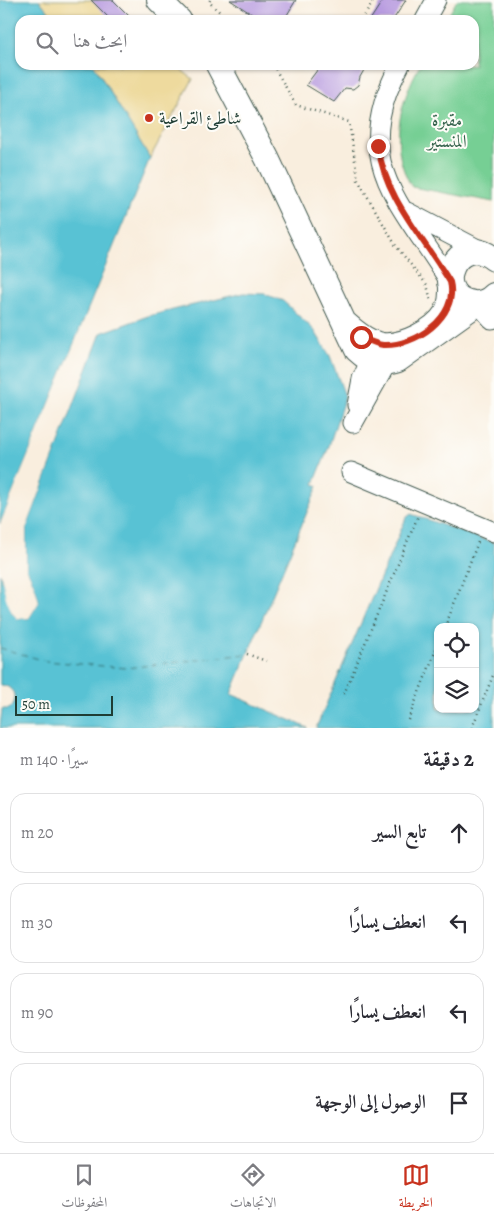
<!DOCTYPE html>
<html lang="ar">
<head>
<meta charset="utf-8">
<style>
	:root { --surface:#fff; --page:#f2f2f3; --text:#2b2b33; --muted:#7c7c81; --line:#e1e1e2; --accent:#c8321e }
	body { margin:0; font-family:Alegreya,Amiri,serif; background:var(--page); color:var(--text); direction:rtl }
	.controls { position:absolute; right:15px; bottom:15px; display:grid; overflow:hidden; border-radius:10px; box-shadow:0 1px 4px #0004 }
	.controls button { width:45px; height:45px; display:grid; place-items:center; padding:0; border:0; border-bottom:1px solid var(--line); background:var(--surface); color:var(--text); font:25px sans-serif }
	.scale { position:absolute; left:15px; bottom:12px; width:98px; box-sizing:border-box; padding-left:5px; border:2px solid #1f3d34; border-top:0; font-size:14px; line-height:18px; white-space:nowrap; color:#1f3d34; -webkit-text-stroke:4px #fdfcf7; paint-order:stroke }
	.stop { position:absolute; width:15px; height:15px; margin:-11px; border:4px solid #c8321e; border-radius:50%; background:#fff }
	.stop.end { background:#c8321e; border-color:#fff; box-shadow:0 1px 5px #0008 }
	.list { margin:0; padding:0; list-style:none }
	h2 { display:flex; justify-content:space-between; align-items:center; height:65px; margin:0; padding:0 20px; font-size:21px }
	h2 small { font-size:16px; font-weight:400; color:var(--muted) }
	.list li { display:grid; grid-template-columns:32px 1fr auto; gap:15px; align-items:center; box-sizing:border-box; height:80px; margin:0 10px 10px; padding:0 10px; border:1px solid var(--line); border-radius:15px }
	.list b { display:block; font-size:19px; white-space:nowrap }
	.list em { font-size:16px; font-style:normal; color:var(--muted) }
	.icon { flex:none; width:28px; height:28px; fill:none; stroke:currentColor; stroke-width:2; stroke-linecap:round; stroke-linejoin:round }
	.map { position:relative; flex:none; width:494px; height:728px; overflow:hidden; direction:ltr }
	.search { position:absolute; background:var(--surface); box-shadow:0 1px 4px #0004; left:15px; right:15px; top:15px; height:55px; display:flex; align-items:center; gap:12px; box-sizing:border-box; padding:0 18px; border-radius:15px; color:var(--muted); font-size:19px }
	.sheet { height:425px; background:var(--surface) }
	nav { display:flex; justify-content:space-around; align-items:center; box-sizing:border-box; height:70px; border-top:1px solid var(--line); background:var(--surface); font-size:14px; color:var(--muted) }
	nav a { display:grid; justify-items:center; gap:2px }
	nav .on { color:var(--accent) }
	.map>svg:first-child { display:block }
</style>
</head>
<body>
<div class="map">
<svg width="494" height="728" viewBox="0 0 494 728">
	<rect width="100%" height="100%" fill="#fdfcf7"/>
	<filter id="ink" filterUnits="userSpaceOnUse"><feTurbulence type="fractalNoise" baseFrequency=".02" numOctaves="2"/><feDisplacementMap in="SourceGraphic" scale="10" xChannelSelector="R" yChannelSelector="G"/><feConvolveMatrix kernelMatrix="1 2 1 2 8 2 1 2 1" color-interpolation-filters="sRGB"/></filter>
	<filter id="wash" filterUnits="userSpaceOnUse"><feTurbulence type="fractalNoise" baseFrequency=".0096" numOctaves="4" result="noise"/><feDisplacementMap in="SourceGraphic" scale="20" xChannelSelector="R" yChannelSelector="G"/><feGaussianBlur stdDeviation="1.12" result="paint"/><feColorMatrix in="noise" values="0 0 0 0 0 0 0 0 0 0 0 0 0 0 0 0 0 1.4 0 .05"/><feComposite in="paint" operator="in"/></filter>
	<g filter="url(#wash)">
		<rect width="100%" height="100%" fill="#f9eede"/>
		<path fill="#76cf94" stroke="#4a8664" d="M457,0H494V202L412,187C388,149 399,102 420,65H474V20H446Z"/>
		<path fill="#eeda9e" stroke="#868c69" d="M39,0H99L110,20H56Z
			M94,65H175L193,79L150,158Z"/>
		<path fill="#58c2d4" stroke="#3c8084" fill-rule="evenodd" d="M0,0H39L56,20H20V65H94L150,158L0,524Z
			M243,293L265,294L283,301L314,330L330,356L345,396L328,449L314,484L318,486L231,694L308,728H0L2,709H9C20,701 14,685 0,685V573L12,613L18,619L29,618L39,602L35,587L26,567V529L101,333L148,316Z
			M411,514L494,543V728H316L406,518ZM438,627H475V709H438Z"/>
		<path fill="#f9eede" d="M152,155V158L0,526V524Z
			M101,330L26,529V567L35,587L39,602L29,618L18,619L12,613L6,598L0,570L14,612L19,616H27L36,602L33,588L23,567L24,528L98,332Z"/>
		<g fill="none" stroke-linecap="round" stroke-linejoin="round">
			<path stroke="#2d5e5c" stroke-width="1" stroke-dasharray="6 5" stroke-linecap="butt" d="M0,648L46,661L126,668L247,654"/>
		</g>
		<g id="blocks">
			<path fill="#b394de" d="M91,0H113L133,20H111Z
				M230,0H296L284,20H261Z
				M383,0H406L393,20H370Z
				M321,65H367L360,77L358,85L353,89L345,88L334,102L306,85Z"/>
		</g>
	</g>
	<g filter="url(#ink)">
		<use href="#blocks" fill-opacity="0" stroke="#40584e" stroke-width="1"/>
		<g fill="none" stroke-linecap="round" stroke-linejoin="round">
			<defs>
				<path id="minor" d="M425,20L436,0
					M400,65C347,162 402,203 450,282
					M407,212L483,252
					M478,303L492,319L494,297
					M357,405L362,379L376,348
					M353,423L386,364L384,350
					M351,472L494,532"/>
				<path id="major" d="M159,0L179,20
					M218,65L267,158L357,350C371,363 379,366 398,360L478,303
					M494,259C457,230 430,292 469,302C478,305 487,302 494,295
					M346,324C356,333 368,343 382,345C403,347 435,331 446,313C451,304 451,296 451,287"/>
			</defs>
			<use href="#minor" stroke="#40584e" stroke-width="21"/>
			<use href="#major" stroke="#40584e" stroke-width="26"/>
			<path stroke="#40584e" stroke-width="2.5" stroke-dasharray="1 4" stroke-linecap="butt" d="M210,0L209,2L228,20
				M362,20L374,0
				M273,65L296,105L349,122L358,180L396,246L427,285L431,301
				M445,627L478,542
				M247,654L266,661
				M344,694L418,516
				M408,720L438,645
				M472,728L494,673"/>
			<use href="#minor" stroke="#fff" stroke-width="19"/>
			<use href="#major" stroke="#fff" stroke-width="24"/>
		</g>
	</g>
	<g fill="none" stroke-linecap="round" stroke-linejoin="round" filter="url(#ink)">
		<path stroke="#c8321e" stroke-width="6" d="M361,337C368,340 375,344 383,345C414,347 459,317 450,282C423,237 385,198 378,146"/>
	</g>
	<circle fill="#c8321e" stroke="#fdfcf7" stroke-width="2" cx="149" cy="118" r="5"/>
	<g text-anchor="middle" stroke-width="4" stroke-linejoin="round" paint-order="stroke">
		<g font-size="18" fill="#1f3d34" stroke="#fdfcf7" text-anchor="start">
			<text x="159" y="124">شاطئ القراعية</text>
		</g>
		<g font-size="18" fill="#35624c" stroke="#fdfcf7">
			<text x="447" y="126">مقبرة<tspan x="447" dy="21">المنستير</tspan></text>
		</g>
	</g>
</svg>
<div class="controls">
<button><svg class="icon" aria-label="locate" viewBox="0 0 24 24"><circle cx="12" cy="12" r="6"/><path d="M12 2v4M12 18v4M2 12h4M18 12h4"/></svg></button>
<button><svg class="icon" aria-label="layers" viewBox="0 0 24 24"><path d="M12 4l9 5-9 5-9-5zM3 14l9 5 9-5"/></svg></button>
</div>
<div class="scale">50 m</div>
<div class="stop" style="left:361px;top:337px"></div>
<div class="stop end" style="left:378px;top:146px"></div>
<div class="search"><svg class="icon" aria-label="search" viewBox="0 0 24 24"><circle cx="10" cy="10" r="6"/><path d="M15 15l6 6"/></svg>ابحث هنا</div>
</div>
<section class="sheet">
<h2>2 دقيقة<small>سيرًا · 140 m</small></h2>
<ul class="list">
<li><svg class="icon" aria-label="ahead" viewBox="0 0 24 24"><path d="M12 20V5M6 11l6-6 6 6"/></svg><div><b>تابع السير</b></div><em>20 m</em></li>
<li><svg class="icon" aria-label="left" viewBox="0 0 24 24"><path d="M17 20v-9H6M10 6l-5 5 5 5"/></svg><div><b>انعطف يسارًا</b></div><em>30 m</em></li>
<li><svg class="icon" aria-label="left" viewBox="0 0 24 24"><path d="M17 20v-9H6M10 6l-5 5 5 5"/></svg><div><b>انعطف يسارًا</b></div><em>90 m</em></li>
<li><svg class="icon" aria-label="arrive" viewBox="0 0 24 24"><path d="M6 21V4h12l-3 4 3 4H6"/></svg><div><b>الوصول إلى الوجهة</b></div></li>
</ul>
</section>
<nav>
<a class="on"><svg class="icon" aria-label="map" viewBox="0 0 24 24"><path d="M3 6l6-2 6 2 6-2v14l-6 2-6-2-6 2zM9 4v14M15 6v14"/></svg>الخريطة</a>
<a><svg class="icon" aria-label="directions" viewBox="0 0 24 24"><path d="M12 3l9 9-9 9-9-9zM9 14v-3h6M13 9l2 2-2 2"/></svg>الاتجاهات</a>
<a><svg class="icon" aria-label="saved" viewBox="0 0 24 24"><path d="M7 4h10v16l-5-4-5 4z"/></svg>المحفوظات</a>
</nav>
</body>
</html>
